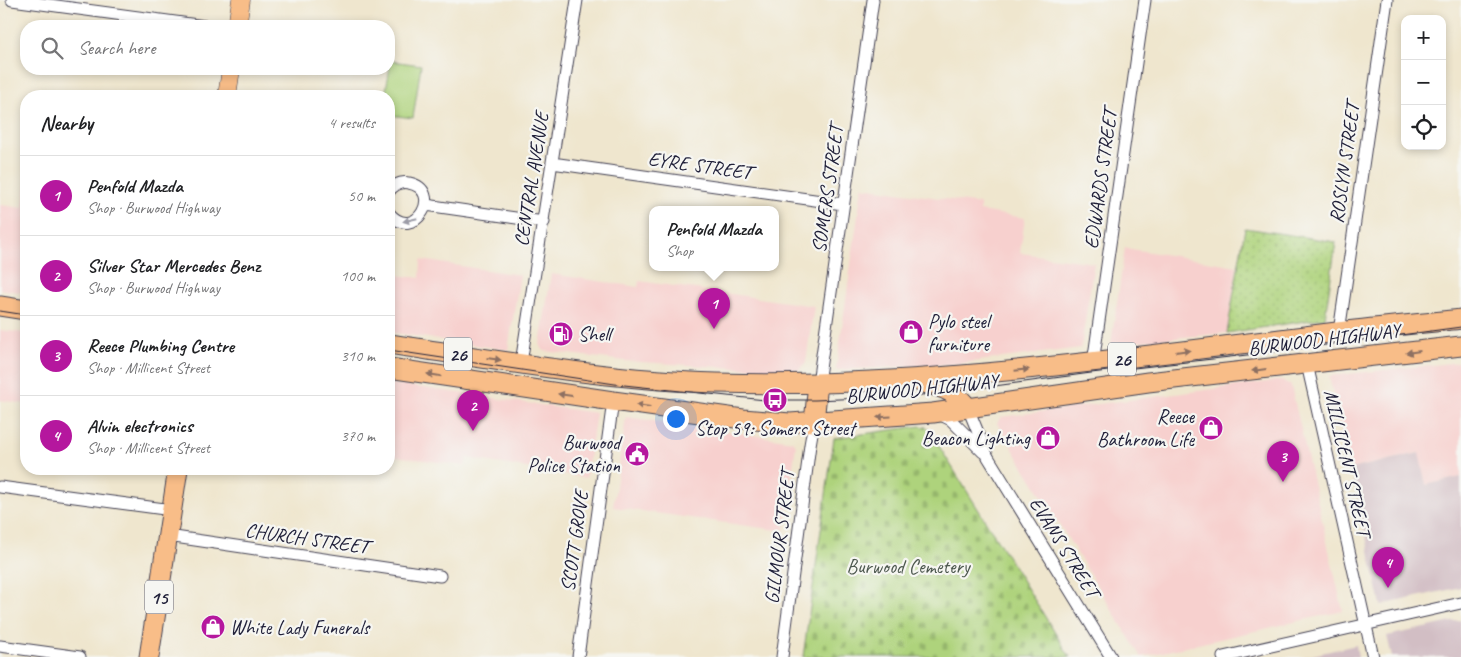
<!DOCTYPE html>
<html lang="en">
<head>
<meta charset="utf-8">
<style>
	:root { --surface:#fff; --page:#f6f6f6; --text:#202124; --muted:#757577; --line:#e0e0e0; --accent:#b5179e }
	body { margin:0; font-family:Caveat,sans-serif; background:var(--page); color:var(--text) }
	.controls { position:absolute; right:15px; top:15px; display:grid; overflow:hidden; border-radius:10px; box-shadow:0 2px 8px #0003 }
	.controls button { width:45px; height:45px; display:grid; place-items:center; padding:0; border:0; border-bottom:1px solid var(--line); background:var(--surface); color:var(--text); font:25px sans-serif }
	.you { position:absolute; left:675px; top:418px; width:18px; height:18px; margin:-12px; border:4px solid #fff; border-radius:50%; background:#1a73e8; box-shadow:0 0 0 8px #1a73e833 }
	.badge { display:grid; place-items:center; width:32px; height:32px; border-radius:50%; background:var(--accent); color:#fff; font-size:16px; font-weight:700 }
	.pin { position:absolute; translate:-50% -41px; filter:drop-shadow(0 1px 2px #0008) }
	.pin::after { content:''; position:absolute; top:26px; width:18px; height:15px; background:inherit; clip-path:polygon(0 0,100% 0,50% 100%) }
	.popup { position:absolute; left:649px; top:206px; width:130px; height:65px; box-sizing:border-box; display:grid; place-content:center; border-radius:10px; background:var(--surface); filter:drop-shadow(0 1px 4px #0005); font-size:16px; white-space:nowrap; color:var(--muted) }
	.popup b { font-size:19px; color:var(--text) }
	.popup::after { content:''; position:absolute; left:50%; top:100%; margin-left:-10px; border:10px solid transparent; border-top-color:var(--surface) }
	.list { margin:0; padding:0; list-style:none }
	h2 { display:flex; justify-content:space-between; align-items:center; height:65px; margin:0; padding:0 20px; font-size:21px }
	h2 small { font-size:16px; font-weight:400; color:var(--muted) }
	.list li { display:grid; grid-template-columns:32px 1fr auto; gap:15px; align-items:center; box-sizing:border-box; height:80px; padding:0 20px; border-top:1px solid var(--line) }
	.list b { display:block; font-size:19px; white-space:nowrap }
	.list p { margin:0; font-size:16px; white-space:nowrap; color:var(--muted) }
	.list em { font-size:16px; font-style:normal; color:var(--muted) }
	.icon { flex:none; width:28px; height:28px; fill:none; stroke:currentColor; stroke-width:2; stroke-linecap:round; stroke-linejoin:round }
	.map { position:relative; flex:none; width:1461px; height:657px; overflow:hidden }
	.search { position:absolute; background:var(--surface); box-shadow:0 2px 8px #0003; left:20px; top:20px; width:375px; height:55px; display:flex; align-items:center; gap:12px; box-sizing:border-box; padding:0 18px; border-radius:20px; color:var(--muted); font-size:19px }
	.panel { position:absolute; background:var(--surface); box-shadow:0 2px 8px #0003; left:20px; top:90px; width:375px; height:385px; border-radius:20px }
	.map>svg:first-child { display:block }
</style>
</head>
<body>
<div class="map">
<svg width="1461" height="657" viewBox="0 0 1461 657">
	<defs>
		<pattern id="cemetery-stones" width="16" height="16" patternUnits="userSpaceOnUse" patternTransform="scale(1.25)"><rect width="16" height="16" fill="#aed37c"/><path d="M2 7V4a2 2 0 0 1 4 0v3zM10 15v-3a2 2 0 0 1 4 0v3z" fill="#95b56c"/></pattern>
		<pattern id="park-dots" width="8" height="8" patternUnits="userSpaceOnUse" patternTransform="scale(1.25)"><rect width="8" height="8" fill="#aed37c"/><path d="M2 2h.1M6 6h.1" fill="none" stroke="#95b56c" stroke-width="1.8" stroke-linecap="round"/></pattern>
	</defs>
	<rect width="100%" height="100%" fill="#f6f6f2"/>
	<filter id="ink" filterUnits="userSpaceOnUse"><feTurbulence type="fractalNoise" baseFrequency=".02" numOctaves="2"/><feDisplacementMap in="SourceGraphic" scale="10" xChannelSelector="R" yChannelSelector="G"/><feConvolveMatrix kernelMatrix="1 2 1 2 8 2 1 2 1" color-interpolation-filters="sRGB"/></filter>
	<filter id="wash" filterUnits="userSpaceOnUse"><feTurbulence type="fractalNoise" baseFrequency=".0096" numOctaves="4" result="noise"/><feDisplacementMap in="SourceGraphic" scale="20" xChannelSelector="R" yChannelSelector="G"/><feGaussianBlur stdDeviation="1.12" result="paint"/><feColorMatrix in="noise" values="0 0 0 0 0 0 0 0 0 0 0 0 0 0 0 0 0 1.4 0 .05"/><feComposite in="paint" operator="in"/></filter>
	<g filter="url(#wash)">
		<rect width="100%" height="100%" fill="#efe6ce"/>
		<path fill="#f7d0ce" d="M26,183V293L0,289V205L23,208Z
			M862,187L980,204V211L1025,218L1020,253L1094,263L1081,348L955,364L836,370Z
			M1125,248L1237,266L1227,333L1111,344Z
			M421,260L520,275L508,350L389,332V274L420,278Z
			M551,274L638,287L639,281L814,306L806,362L799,370H769L625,361L544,351L540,345Z
			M0,330L26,333V404L0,400Z
			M1461,362V477L1426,485L1418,453L1351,469L1329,376Z
			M1282,380L1291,386L1343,611L1141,657L997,423L1001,417Z
			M389,383L596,413L586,478L467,458L465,466L389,455Z
			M626,417L793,441L796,445L784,531L613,507Z"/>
		<path fill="#d2bec4" d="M1419,453L1426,485L1461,477V587L1381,605L1351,469Z
			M1461,620V657H1392L1387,636Z
			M1356,645L1358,657H1304Z"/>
		<path fill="url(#cemetery-stones)" stroke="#687a5c" d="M920,426L926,427L929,430L1070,657H803L834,438Z"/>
		<path fill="url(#park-dots)" stroke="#687a5c" d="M1245,228L1336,242L1325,318L1227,333Z"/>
		<path fill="#aed37c" stroke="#687a5c" d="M391,61L421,65L413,118L389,115V96H385Z"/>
	</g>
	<g filter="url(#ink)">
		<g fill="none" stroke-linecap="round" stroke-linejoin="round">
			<defs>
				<path id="minor" d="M12,0L205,26
					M552,163L843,204
					M389,191C394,185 401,181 409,183C445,190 415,244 389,213
					M426,205L544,222
					M1339,332L1387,0
					M521,363L577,0
					M1093,363L1145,0
					M1307,364L1373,657
					M818,383L873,0
					M968,408L988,457L1111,657
					M939,414L951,420L983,452
					M0,487L172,510
					M168,536L440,576
					M0,646L80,657
					M578,657L613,401
					M782,657L810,445L814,422
					M1223,657L1461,603"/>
				<path id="primary" d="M237,26L241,0
					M227,96L231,69"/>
				<path id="trunk" d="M0,306L26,310
					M389,344C498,360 607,380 717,383C887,388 1056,367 1224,346C1262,341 1299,337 1337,332C1378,327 1420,324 1461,319
					M389,368L613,401L743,419L790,423L933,413L1148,382L1461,346
					M922,383C939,386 958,393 968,408
					M814,422L818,383
					M149,657L178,469"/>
			</defs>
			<use href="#minor" stroke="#413f51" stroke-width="13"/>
			<use href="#primary" stroke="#413f51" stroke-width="19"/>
			<use href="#trunk" stroke="#413f51" stroke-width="21"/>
			<use href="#minor" stroke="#fff" stroke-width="11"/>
			<use href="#primary" stroke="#f8bd88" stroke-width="18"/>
			<use href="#trunk" stroke="#f8bd88" stroke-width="19"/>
			<path stroke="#22223b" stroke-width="1" d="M0,311L26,315
				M389,350L615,384L765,400H815L912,396L950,392L1091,373L1273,352L1461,327"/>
		</g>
		<defs><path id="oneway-solid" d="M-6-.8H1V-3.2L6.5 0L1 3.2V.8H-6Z" transform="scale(1.25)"/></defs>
		<use fill="#9c9ca7" href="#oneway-solid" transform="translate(410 220) rotate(167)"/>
		<g fill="#8d7062">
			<use href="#oneway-solid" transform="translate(1183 351) rotate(-7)"/>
			<use href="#oneway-solid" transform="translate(1413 352) rotate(173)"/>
			<use href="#oneway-solid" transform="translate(494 359) rotate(8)"/>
			<use href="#oneway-solid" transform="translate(1022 370) rotate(-6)"/>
			<use href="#oneway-solid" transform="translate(1259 370) rotate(173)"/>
			<use href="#oneway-solid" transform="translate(434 375) rotate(-171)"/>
			<use href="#oneway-solid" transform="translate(565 395) rotate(-172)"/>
			<use href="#oneway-solid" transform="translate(643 406) rotate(-172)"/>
			<use href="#oneway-solid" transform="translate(884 417) rotate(177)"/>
		</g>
	</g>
	<defs>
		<symbol id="shop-disc" viewBox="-11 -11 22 22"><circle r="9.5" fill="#b5179e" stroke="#f6f6f2"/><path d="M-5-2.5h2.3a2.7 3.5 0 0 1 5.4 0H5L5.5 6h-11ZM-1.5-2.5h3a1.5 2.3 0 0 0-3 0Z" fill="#fff"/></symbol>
		<symbol id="fuel-disc" viewBox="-11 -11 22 22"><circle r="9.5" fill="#b5179e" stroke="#f6f6f2"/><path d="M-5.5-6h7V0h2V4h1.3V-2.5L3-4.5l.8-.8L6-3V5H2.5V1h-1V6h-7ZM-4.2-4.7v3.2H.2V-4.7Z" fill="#fff"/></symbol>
		<symbol id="bus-disc" viewBox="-11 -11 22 22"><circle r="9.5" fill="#b5179e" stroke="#f6f6f2"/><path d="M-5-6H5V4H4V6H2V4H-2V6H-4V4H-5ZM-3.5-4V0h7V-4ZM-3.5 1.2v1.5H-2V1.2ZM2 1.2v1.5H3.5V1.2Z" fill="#fff"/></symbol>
		<symbol id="civic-disc" viewBox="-11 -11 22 22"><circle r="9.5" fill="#b5179e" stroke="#f6f6f2"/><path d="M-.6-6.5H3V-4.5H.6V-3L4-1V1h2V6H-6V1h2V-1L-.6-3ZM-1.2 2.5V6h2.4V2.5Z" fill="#fff"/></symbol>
	</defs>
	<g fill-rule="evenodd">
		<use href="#shop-disc" x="897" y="318" width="28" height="28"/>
		<use href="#fuel-disc" x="547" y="320" width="28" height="28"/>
		<use href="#bus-disc" x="761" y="386" width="28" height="28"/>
		<use href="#shop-disc" x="1197" y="414" width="28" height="28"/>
		<use href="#shop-disc" x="1034" y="424" width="28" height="28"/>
		<use href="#civic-disc" x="623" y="440" width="28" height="28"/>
		<use href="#shop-disc" x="199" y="613" width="28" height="28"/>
	</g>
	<g text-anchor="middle" stroke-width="4.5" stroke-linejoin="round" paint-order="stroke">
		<g fill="#f6f6f2" stroke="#626272" stroke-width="1">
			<rect x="444" y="337.5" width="28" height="33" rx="4"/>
			<rect x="1108" y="342.5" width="28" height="33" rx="4"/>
			<rect x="145" y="580.5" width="28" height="33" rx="4"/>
		</g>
		<g font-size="19" font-weight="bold" fill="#22223b">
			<text x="458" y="361">26</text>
			<text x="1122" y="366">26</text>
			<text x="159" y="604">15</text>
		</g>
		<g font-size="20" fill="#22223b" stroke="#f6f6f2">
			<text transform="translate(1344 163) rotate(-82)" y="7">ROSLYN STREET</text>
			<text transform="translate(700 165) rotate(8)" y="7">EYRE STREET</text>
			<text transform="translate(531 179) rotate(-81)" y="7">CENTRAL AVENUE</text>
			<text transform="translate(1100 179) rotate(-82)" y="7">EDWARDS STREET</text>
			<text transform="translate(827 189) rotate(-82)" y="7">SOMERS STREET</text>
			<text transform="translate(1324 339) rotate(-7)" y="7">BURWOOD HIGHWAY</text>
			<text transform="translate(922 388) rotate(-6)" y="7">BURWOOD HIGHWAY</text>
			<text transform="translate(1348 463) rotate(77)" y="7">MILLICENT STREET</text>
			<text transform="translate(779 537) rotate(-83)" y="7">GILMOUR STREET</text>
			<text transform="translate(307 538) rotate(8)" y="7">CHURCH STREET</text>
			<text transform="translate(574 541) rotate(-82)" y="7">SCOTT GROVE</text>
			<text transform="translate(1065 547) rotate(58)" y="7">EVANS STREET</text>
		</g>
		<g font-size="20" fill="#22223b" stroke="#f6f6f2" text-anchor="start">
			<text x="928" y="328">Pylo steel<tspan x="928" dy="23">furniture</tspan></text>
			<text x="578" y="341">Shell</text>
			<text x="1194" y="423" text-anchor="end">Reece<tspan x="1194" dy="23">Bathroom Life</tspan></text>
			<text x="775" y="435" text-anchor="middle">Stop 59: Somers Street</text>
			<text x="1030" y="445" text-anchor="end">Beacon Lighting</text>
			<text x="620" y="449" text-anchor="end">Burwood<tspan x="620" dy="23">Police Station</tspan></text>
			<text x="230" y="634">White Lady Funerals</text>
		</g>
		<g font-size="20" fill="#4c574e" stroke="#f6f6f2">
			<text x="908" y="573">Burwood Cemetery</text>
		</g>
	</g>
</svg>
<div class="controls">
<button>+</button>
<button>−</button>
<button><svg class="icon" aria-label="locate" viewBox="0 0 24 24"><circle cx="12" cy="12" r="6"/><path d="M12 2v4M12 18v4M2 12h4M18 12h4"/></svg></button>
</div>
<div class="you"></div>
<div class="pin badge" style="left:714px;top:329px">1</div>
<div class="popup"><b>Penfold Mazda</b>Shop</div>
<div class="pin badge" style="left:473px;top:431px">2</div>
<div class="pin badge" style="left:1283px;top:482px">3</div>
<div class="pin badge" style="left:1388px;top:588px">4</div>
<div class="search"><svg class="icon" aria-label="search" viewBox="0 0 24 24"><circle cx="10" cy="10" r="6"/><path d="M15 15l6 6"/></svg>Search here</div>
<section class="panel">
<h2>Nearby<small>4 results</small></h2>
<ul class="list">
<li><span class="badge">1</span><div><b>Penfold Mazda</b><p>Shop · Burwood Highway</p></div><em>50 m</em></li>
<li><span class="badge">2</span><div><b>Silver Star Mercedes Benz</b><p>Shop · Burwood Highway</p></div><em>100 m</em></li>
<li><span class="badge">3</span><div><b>Reece Plumbing Centre</b><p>Shop · Millicent Street</p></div><em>310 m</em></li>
<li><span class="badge">4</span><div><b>Alvin electronics</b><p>Shop · Millicent Street</p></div><em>370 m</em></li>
</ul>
</section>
</div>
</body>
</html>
